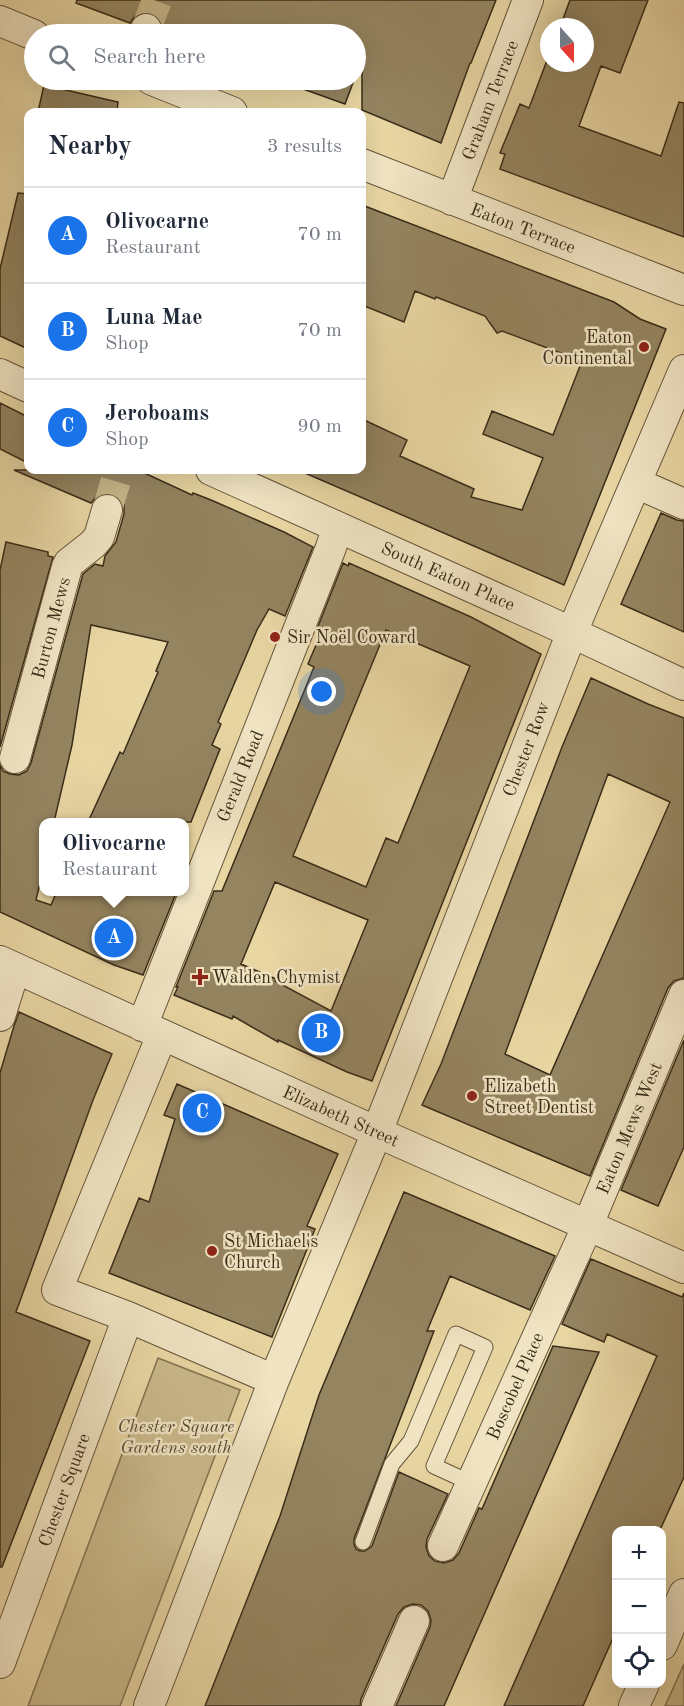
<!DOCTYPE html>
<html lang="en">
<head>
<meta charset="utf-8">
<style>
	:root { --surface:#fff; --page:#f6f6f7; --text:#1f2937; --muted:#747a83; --line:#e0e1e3; --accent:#1a73e8 }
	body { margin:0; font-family:"Old Standard TT",serif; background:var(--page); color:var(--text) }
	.controls { position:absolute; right:18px; bottom:18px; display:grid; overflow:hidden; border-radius:12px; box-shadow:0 6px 24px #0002 }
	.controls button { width:54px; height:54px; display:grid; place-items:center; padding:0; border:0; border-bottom:2px solid var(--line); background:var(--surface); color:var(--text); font:30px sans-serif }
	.compass { position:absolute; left:540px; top:18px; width:54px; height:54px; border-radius:50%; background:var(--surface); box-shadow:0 6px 24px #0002; rotate:159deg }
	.you { position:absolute; left:322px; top:692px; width:21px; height:21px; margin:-15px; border:4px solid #fff; border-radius:50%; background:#1a73e8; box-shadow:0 0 0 9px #1a73e833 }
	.badge { display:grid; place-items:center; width:39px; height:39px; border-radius:50%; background:var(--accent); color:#fff; font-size:20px; font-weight:700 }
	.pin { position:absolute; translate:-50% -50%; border:3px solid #fff; box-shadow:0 2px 6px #0006 }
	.popup { position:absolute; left:39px; top:818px; width:150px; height:78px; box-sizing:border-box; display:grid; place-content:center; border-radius:12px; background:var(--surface); filter:drop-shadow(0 2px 4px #0005); font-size:20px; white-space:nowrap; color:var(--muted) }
	.popup b { font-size:22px; color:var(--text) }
	.popup::after { content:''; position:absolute; left:50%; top:100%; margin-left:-12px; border:12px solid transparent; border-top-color:var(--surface) }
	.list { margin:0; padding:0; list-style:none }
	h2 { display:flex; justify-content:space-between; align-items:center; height:78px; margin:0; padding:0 24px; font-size:26px }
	h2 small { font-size:20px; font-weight:400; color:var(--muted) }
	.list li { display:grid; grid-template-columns:39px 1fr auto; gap:18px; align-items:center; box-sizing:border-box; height:96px; padding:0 24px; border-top:2px solid var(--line) }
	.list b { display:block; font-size:22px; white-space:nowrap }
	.list p { margin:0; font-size:20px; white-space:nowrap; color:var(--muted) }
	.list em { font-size:20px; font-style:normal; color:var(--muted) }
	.icon { flex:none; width:33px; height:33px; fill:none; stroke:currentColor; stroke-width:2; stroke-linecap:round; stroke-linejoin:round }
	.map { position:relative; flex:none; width:684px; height:1706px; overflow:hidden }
	.search { position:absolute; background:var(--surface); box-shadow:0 6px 24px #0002; left:24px; top:24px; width:342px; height:66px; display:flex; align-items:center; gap:15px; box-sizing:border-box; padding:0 21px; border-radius:33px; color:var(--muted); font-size:22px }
	.panel { position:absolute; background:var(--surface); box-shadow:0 6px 24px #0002; left:24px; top:108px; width:342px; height:366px; border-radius:12px }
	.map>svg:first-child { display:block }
</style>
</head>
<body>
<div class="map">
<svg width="684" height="1706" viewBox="0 0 684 1706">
	<rect width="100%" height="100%" fill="#e8d6a3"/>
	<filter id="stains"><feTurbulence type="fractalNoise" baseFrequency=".00333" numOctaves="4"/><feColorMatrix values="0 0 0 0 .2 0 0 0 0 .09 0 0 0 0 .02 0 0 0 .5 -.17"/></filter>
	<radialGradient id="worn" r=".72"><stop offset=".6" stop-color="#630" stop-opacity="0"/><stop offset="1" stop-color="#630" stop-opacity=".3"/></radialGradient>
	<path fill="#cab98b" stroke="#827252" stroke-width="1.5" d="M158,1358L240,1390L120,1706H28Z
		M684,1664V1706H665Z"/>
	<path fill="#948460" stroke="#3a2c18" stroke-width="1.5" fill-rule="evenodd" d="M77,0H496L471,63H470L441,143L362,110V59L356,76V34H163V26L160,19L153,13L143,12L135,16L130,23L76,3Z
		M570,0H648L620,73L601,66L579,126L661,156L679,102L684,103V237L500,169L505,154L500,153L520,104L529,108L549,55V63H585V27H560Z
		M278,80H354L345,104Z
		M44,85L118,102L117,112H38Z
		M18,193L28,194V349L0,336V269Z
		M362,205L614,302L640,319L666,329L564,585L298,470H362V419L407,440L400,456L474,489L471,497L522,510L543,458L483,434L492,411L553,435L582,361L502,331L497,333L485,316L436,297L435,299L415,291L404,322L362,305Z
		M0,403L28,417V463L0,449Z
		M14,470H138L192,495L193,493L211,500L284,532L313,547L285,616L269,609L257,630L218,722L221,724L212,745L220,749L191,822H88L120,752L123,754L158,672L156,671L168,642L91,625L72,745L54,822H44V866L36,900L51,905L57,891H177L143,975L114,965L0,912V765L3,771L10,774L19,775L27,771L31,763L83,574L95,564L103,566L105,556L116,542L124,514V505L120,499L112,494L102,493L96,497L91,503Z
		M661,513L677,520L684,521V632L621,604Z
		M6,542L48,552V556L53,557L0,747V570Z
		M343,563L348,566L349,563L471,617L541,654L372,1081L347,1072L278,1040V1042L233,1016L232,1019L174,995L178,987H176L214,891H222L314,667L308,664L322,631L317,629ZM386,630L470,666L398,843L386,838L366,887L293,856ZM275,882L368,920L331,1011L275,981L276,979L241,964Z
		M591,678L648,704L684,718V978L674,981L668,988L590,1176L422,1105L441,1064L562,747ZM608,774L670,802L550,1075L505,1054Z
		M19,1012L112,1054L93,1100L16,1312L90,1341L2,1567H0V1073L14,1026Z
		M684,1040V1147L658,1206L621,1190Z
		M177,1084L338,1154L307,1226L315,1229L272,1337L109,1273L139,1198L149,1202L175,1119L164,1115Z
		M404,1192L555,1256L530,1310L450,1276L427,1331H434L354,1539V1544L356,1549L360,1551H365L372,1546L399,1472L448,1494L427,1539L426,1547L429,1556L435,1561L444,1563L453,1560L459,1553L479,1508L482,1509L553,1346L599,1352L444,1706H396L430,1627L431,1620L428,1611L421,1605L413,1604L404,1607L398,1614L361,1699L360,1706H205L280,1516L319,1395Z
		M591,1259L682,1297L684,1293V1477L660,1530H616V1631L583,1706H504L657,1356L607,1334L604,1342L562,1324Z"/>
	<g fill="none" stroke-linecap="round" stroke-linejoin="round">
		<path stroke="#c5b487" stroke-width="30" stroke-dasharray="30 15" stroke-linecap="butt" d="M146,29L157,0
			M107,510L119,470"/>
		<defs>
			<path id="service" d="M363,1542L392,1464L411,1441L456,1334L485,1347L434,1466L471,1483"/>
			<path id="minor" d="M0,21L34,35
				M144,34L146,29
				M152,80L232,112
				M362,164L684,290
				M452,200L528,0
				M0,374L28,387
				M211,470L547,621L684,685
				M636,483L684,504
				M15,758L67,567L69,563L93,544L99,537L107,510
				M0,961L399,1142L684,1268
				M0,1016L15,968
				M142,1026L330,550L338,527
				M128,1317L57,1290L162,1035
				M274,1380L377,1132L572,632L684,370
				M443,1546L587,1227L684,995
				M662,1645L684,1594
				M0,1663L128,1317L274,1380L149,1706
				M377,1706L414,1621
				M634,1706L644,1684"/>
		</defs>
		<use href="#service" stroke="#66563b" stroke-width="17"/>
		<use href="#minor" stroke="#66563b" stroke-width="32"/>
		<use href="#service" stroke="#f0e4c3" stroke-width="15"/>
		<use href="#minor" stroke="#f0e4c3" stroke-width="30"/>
	</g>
	<g fill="#8f2418" stroke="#f0e4c3" stroke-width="2">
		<circle cx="644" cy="347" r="6"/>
		<circle cx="275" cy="637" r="6"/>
		<path d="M197 968h6v6h6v6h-6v6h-6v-6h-6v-6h6z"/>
		<circle cx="472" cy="1096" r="6"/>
		<circle cx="212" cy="1251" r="6"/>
	</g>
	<g text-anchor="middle" stroke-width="5" stroke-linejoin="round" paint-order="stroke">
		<g font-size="18" fill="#3a2c18" stroke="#f0e4c3">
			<text transform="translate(490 100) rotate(-69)" y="6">Graham Terrace</text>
			<text transform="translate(523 228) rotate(21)" y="6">Eaton Terrace</text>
			<text transform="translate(448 576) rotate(24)" y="6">South Eaton Place</text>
			<text transform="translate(51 628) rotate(-75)" y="6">Burton Mews</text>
			<text transform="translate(526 749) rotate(-69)" y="6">Chester Row</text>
			<text transform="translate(240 776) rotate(-68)" y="6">Gerald Road</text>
			<text transform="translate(341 1116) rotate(24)" y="6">Elizabeth Street</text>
			<text transform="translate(629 1128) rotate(-67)" y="6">Eaton Mews West</text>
			<text transform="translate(515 1386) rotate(-66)" y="6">Boscobel Place</text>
			<text transform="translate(64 1490) rotate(-70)" y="6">Chester Square</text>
		</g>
		<g font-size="18" fill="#3a2c18" stroke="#f0e4c3" text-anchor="start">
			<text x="632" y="343" text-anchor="end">Eaton<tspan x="632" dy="21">Continental</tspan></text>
			<text x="287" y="643">Sir Noël Coward</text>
			<text x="212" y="983">Walden Chymist</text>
			<text x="484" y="1092">Elizabeth<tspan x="484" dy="21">Street Dentist</tspan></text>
			<text x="224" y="1247">St Michael's<tspan x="224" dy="21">Church</tspan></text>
		</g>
		<g font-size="18" font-style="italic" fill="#57482f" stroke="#f0e4c3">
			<text x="176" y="1432">Chester Square<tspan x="176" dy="21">Gardens south</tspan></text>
		</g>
	</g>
	<rect width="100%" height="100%" filter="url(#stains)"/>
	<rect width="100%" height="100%" fill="url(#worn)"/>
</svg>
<div class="controls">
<button>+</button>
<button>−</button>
<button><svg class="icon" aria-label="locate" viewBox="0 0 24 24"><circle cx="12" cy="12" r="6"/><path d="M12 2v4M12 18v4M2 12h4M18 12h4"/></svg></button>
</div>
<svg class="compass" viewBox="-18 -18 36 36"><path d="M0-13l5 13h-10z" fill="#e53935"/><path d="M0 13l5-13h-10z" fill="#747a83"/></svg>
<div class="you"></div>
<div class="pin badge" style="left:114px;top:938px">A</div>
<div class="popup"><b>Olivocarne</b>Restaurant</div>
<div class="pin badge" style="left:321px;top:1033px">B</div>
<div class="pin badge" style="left:202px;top:1113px">C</div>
<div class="search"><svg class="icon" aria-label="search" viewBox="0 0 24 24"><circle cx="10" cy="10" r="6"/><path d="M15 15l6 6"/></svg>Search here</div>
<section class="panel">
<h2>Nearby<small>3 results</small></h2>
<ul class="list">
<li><span class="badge">A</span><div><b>Olivocarne</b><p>Restaurant</p></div><em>70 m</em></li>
<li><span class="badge">B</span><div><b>Luna Mae</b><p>Shop</p></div><em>70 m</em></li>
<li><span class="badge">C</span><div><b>Jeroboams</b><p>Shop</p></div><em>90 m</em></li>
</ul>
</section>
</div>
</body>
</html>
